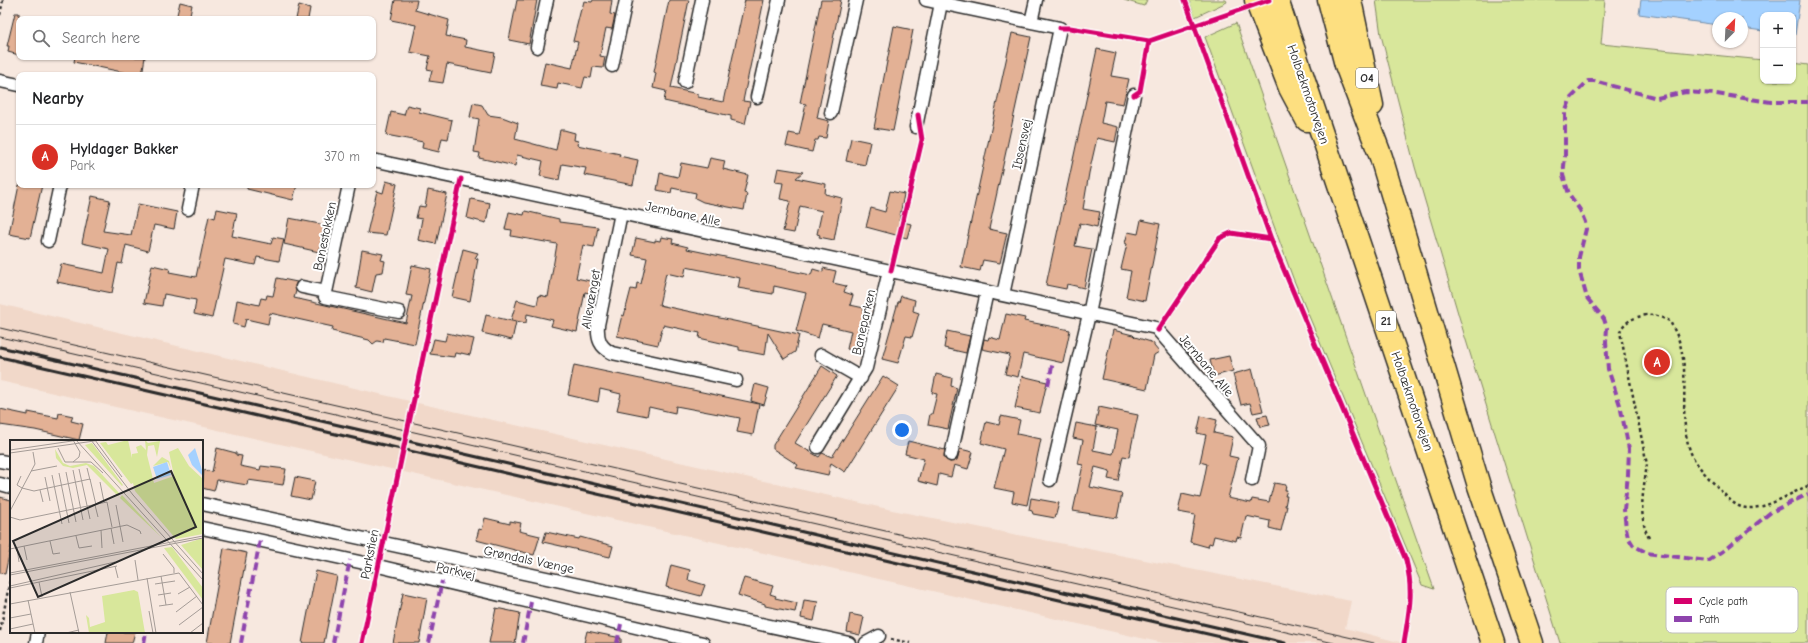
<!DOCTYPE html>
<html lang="en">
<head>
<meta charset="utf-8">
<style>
	:root { --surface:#fff; --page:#f6f6f6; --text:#202124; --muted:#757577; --line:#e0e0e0; --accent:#d93025 }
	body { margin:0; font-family:"Comic Neue",sans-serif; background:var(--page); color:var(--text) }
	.controls { position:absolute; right:12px; top:12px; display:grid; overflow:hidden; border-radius:8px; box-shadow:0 1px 3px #0004 }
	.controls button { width:36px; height:36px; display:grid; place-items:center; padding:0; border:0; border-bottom:1px solid var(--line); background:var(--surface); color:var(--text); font:20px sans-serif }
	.compass { position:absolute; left:1712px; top:12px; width:36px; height:36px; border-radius:50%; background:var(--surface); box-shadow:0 1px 3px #0004; rotate:24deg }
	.you { position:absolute; left:902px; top:430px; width:14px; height:14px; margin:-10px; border:3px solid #fff; border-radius:50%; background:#1a73e8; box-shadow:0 0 0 6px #1a73e833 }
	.badge { display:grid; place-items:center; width:26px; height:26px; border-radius:50%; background:var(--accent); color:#fff; font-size:13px; font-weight:700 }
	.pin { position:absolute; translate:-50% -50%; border:2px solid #fff; box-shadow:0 1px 4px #0006 }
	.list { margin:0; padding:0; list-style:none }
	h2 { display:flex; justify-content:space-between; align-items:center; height:52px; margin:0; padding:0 16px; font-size:17px }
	h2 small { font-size:13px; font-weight:400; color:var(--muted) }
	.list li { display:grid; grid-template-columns:26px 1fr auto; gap:12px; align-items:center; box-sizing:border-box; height:64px; padding:0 16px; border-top:1px solid var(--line) }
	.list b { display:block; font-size:15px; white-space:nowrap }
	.list p { margin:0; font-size:13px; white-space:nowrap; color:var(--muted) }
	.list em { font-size:13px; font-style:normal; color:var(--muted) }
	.icon { flex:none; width:22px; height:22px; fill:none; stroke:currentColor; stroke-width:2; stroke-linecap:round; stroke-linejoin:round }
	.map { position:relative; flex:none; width:1808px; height:643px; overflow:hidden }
	.search { position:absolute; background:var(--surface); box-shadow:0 1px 3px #0004; left:16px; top:16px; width:360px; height:44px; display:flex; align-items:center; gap:10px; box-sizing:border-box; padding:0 14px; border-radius:8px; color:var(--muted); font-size:15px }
	.panel { position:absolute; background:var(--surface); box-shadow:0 1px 3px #0004; left:16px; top:72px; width:360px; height:116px; border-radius:8px }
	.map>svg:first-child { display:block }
</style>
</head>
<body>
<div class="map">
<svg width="1808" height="643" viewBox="0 0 1808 643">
	<rect width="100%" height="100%" fill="#f7e8df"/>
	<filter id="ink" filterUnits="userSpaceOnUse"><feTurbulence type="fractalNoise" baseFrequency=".025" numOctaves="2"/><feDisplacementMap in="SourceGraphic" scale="8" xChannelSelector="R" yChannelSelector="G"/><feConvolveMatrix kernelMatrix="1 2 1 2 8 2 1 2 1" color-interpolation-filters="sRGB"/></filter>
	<g filter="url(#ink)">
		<path fill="#f1d8c9" d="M0,304L422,404L892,510L1351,601L1345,628L1402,643H1163L0,381Z"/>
		<path fill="#d8e79b" stroke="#828963" d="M1124,0H1147L1144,6Z
			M1189,0H1226L1227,2L1195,17Z
			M1376,0H1605L1601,44L1763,60V81H1793V63L1808,65V643H1560L1465,337L1415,167L1381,35Z
			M1236,23L1434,589L1422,585L1293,278L1205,37Z"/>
		<path fill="#a4d1ff" stroke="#748faa" d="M1641,0H1800L1795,35H1793V15H1763V31L1742,28V18H1718V25L1639,14Z"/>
		<path fill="#e3b195" stroke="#2b2b2b" d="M395,0H417L415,10L449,20L446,36L466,40L465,47L495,53L491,73L447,64L443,83L429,81L432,70L427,69L430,56L410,52L416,25L391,20Z
			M517,0H537L529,44L509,40Z
			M593,0H612L610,14L615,15L612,29L606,28L600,56L605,57L603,68L593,67L591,78L585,77L582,88L558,83L557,89L540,86L545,62L572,68L578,42L573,41L581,9H582L584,1L592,2Z
			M669,0H689L671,88L698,94V97L723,102L745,0H764L743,101L750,102L745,124L731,120V116L664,101L666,91L653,88L656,73L654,72Z
			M821,0H841L817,118L829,121L826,138L819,137L818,140H815L812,152L786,146L789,133L799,135L806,104L800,103Z
			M180,2L192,5L189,19H176Z
			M299,5L310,8L308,19H296Z
			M15,13H19V55L8,52L9,46H7Z
			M894,26L913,30L893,131L874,128Z
			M1012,33L1031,37L989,229L1007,233L1000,263L983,260L980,271L961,267Z
			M1097,49L1116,53L1111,76L1129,79L1123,104L1105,101L1101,123L1118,127L1115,142L1097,138L1089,173L1083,209L1100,212L1097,227L1080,223L1075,246L1092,249L1084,288L1067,284L1066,289L1046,285Z
			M75,57H145L142,75H126L127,73L74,62Z
			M473,103L482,105L488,115L502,117L518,123L515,139L556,150L560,130H564L575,133L574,140L578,141L577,145L620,154L619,156L638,160L633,185L584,175L586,168L562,164L559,180L540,176L543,161L517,155L515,166L479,158L480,153L474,152L479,119L470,117Z
			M407,105L420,108L419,112L452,120L448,139L442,138L439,152L422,148L423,142L386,135L391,112L404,115Z
			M851,138L870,142L865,165L846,161Z
			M710,158L725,161L723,169L748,175L744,193L747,194L744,210L703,202L695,198L696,193L672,188L671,193L657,190L660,173L678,177L681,163L707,168Z
			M778,168L803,172L796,178L826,184L825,194L842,198L834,240L819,237L820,235L817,234L822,211L800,206L794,233L783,231L790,201L780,199L783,183L775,182Z
			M386,181L397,184L386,235L367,233L377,191L383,193Z
			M19,185H42L30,238L9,234Z
			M247,185H297L293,200L247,189Z
			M428,190L447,194L436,244L418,240L422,219L416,218L419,206L425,207Z
			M890,191L904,194L899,221L911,224L907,238L866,227L871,208L885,212Z
			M92,196L110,200L103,231L131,235L138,204L177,212L174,229L154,225L148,251L126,245L122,264L118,263L112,293L57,282L61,264L104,273L109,249L82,243Z
			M471,199L490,203L486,223L467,218Z
			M217,209L237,213L232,236L271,244L273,237L284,239L279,261L257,257L255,265L225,259L212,318L194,314L196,300L164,294L162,306L144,303L152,265L170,269L169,272L196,277L209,216L215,218Z
			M525,211L559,219V222L598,227L594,247L583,245L576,278L595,282L592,294L585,292L577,332L551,326L553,320L527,314L526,323L511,320L517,300L537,305L539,295L548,297L557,244L511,236L512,230L505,229L509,212L524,215Z
			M289,218L325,225L319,252L284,244Z
			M1141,220L1160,224L1145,301L1126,297L1131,271L1121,269L1127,244L1125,243L1128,232L1138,234Z
			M661,237L673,239L672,243L688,247L687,249L811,275L813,269L823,272V268L836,271L833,283L846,286L844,292L853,295L850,305L864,308L863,313L869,314L859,352L847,349L851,331L822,324L818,338L796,331L806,293L774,286L773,294L738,288L740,278L686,267L684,277L666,273L659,305L799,335L795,352L784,359L768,333L765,355L739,350V347L699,338L700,333L663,325L658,345L617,336L622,315L624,316L631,289L636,290L637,283L641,284L647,258L632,255L636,238L655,242V240L660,241Z
			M463,249L478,253L475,258L478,259L470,301L452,297Z
			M362,250L383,254L381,260L385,261L383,272L376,273L372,292L356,288Z
			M412,265L431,269L415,344L384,338L383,342L377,341L373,344L369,340L332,331L333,327L270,313L268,324L246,319L244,327L233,324L237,300L259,305L261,298L266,299L267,295L273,296L277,278L297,282L295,286L296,291L294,298L406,323L412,296L406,295Z
			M901,296L915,300L913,311L919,313L912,337L906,336L898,363L882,359L898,302H899Z
			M1006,314L1025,318L1024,321L1070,330L1063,363L1023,354L1018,377L1005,374L1010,355L982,349L984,339L988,340L989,337L1000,340Z
			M486,315L516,322L512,340L482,333Z
			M1113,330L1133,335L1135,337L1154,343V346L1159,352L1154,355L1147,389L1102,379Z
			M947,331L970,336L966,353L944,348Z
			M447,333L474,339L470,355L461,353V354L455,353L454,357L430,354L434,339L445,341Z
			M1229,356L1233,371L1214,376L1210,360Z
			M574,365L759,404L753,435L737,432L740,418L676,406L675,413L649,407L647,416L617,410L621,394L600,389L598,402L568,395Z
			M822,366L837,376L795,443L819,457L822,453L832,457L883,376L899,386L845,472L831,463L828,475L796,468L798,465L773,449V445Z
			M1252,369L1263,411L1253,413L1250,403L1241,405L1233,374Z
			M936,374L952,378L951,386L957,388L948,429L928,425L930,414H932L937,394L932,393Z
			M1022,376L1047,382L1040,413L1015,408Z
			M755,384L769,388L764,405L751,401Z
			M1099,407L1138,415L1129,457L1123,456L1118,481L1108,479L1110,471L1095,467L1090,487L1122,494L1117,518L1073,511L1083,465L1078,464L1083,440L1073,438L1076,423L1097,427L1093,450L1113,454L1118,430L1095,425Z
			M0,409L28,415V412L58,418L59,413L73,416L71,421L83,424L79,440L35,430L0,425Z
			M1267,415L1270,425L1260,427L1257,417Z
			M1001,416L1020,420L1017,434L1041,439L1027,505L1012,502L1014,492L994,488L1004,449L981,443L986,422L999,425Z
			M1201,416L1217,420L1214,433L1233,437L1229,456L1238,458L1228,498L1251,503L1252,499L1269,502L1274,483L1286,485L1285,490H1287L1285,496H1287L1285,506H1287L1281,531L1269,528L1270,521L1246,516L1241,538L1237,537L1236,541L1214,536L1212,544L1209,543L1208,547L1190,542L1195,515L1178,512L1182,494L1200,498L1202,490L1207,464L1200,462L1206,435L1197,433Z
			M908,441L945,450L944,458L950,462L957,460L960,449L973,452L968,469L954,465L951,477L939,474L937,486L918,481L924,459L905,454Z
			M217,448L236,453V455L242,456L240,466L260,470L261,466L286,469L283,485L248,480L247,485L217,480L214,491L202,488L204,470L212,472Z
			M295,477L315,481L311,500L291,496Z
			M0,497L11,500V545L5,574L0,573Z
			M1031,498L1059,503L1055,518L1033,514L1032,511L1029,510Z
			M485,518L510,524V521L521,523L519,531L540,536L534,555L476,540L479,529L482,530Z
			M546,532L579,539L580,537L613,546L610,557L543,542Z
			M224,548L247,553L230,643H207Z
			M671,565L690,570L688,580L705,585L701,596L666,587Z
			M316,571L337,576L324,643H302Z
			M744,578L773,586L770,594L776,596L775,598L797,603L795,612L765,606V604L738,595Z
			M403,593L427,598L419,643H393Z
			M804,600L818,602L814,621L801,618Z
			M496,608L520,613L515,643H489Z
			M850,614L864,617L860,635L847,632Z
			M587,631L621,638V643H584Z
			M108,632H135L132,643H106Z"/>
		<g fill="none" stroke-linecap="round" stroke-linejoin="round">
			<defs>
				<path id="minor" d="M926,0L1060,28L1003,295
					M1031,22L1036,0
					M537,47L547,0
					M612,66L626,0
					M0,81L19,85
					M685,82L702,0
					M757,97L779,0
					M831,113L856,0
					M916,127L941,3
					M373,160L1156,328L1259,446L1252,480
					M349,185L325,297L399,312
					M188,209L193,185
					M621,213L598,325C597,339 600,347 612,353L736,380
					M48,241L60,185
					M302,287L326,292
					M821,355L861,378
					M818,447L866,368L889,271
					M951,455L987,292
					M0,461L11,463
					M1050,480L1089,314L1134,95
					M0,484L11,487
					M202,504L849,643
					M202,528L378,566L703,643
					M36,643L38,632
					M866,643L879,636"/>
				<path id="motorway" d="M1256,0L1290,88L1307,120
					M1277,0L1493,643
					M1329,0L1346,65L1381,157L1479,486L1532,643
					M1350,0L1372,105"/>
			</defs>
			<use href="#minor" stroke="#2b2b2b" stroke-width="15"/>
			<use href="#motorway" stroke="#2b2b2b" stroke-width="25"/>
			<path stroke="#2b2b2b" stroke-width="2.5" stroke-dasharray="3 3" stroke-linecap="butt" d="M0,15L3,0
				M1649,538C1637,516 1644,488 1647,464L1645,455L1620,332C1623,321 1639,315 1649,315C1656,314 1664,319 1670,321C1673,328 1677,334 1679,341C1691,377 1677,417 1691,453C1697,467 1711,480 1721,491C1730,500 1737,509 1751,508C1771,507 1790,493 1808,486
				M0,631L11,575
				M891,639L910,643"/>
			<use href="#minor" stroke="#fff" stroke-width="12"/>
			<use href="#motorway" stroke="#fddf80" stroke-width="22"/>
			<path stroke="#2b2b2b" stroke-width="1" d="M0,328L1374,643
				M0,337L1334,643"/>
			<path stroke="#2b2b2b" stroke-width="3" d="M0,347L1285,643
				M0,357L1247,643"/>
			<path stroke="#8e44ad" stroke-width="4" stroke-dasharray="8 4" stroke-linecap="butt" d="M1808,102H1771L1716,94L1686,92L1657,98L1594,81H1588L1571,98L1565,113V157L1563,175L1569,194L1580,210L1585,222L1586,229L1579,257V270L1587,298L1604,319L1607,328L1606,342L1608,369L1620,405L1629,449L1628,475L1624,510L1626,528L1628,537L1633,545L1647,553L1708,561L1723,551L1771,512L1808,494
				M1048,385L1053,362
				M144,643L146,632
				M241,643L260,540
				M333,643L350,560
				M429,643L442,581
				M523,643L531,602
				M617,643L621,624"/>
			<defs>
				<path id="cycleway" d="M1185,0L1271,239L1406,560C1414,593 1409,611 1404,643
					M1060,28H1070L1149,41L1155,39
					M1134,95L1140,91L1149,41L1269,0
					M891,271L922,140L918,115
					M1158,330L1220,238L1231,233L1271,239
					M362,643L461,179"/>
			</defs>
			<use href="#cycleway" stroke="#fff" stroke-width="8"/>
			<use href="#cycleway" stroke="#d6006c" stroke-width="5"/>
		</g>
	</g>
	<g text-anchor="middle" stroke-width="4" stroke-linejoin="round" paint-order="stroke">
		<g fill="#fff" stroke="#6b6b6b" stroke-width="1">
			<rect x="1356" y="68" width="22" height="20" rx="3"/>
			<rect x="1376" y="311" width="20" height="20" rx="3"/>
		</g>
		<g font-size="12" font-weight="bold" fill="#2b2b2b">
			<text x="1367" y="82">O4</text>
			<text x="1386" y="325">21</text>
		</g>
		<g font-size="13" fill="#2b2b2b" stroke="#fff">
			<text transform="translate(1309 94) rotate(71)" y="5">Holbækmotorvejen</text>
			<text transform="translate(1021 144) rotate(-78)" y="5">Ibsensvej</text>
			<text transform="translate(683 213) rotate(12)" y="5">Jernbane Alle</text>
			<text transform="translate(324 236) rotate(-78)" y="5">Banestokken</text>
			<text transform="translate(590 299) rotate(-80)" y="5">Allevænget</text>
			<text transform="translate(863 322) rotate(-77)" y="5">Baneparken</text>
			<text transform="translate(1207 365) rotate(50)" y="5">Jernbane Alle</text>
			<text transform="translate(1413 401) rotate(71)" y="5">Holbækmotorvejen</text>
			<text transform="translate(369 554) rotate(-79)" y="5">Parkstien</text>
			<text transform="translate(529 559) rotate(12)" y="5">Grøndals Vænge</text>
			<text transform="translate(456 570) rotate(13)" y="5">Parkvej</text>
		</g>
	</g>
	<g transform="translate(10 440)">
		<rect width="193" height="193" fill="#f7e8df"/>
		<path d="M118,0L122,18V14L128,13L126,7L131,5L136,10L135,0L138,3L150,1L147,17L144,5L138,6L137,15L144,43L164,36L159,12L168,8L179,26L193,39V94L166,99L125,51L123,43L121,44L90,3L96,2L98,5ZM82,3L113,45L112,46L75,5ZM45,9L53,23L60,26L76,23L84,26L110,54L108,56L77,25L63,28L53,26L46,18ZM152,17L159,21L161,29L158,22L143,26ZM112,55L151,97L110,58ZM193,98V130L171,105ZM162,107L193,148V160L154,108ZM124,150L128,152L135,193H79L76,175L79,178L80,187L95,182L92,156Z" fill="#d8e79b"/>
		<path d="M185,8L193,33V36L182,25L178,15ZM157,22L161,35L147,39L143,27Z" fill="#a4d1ff"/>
		<path fill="none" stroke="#a59c97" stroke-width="1" d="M63,0L70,12L69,17L63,22M66,0L193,140M81,0L123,55L193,134M85,0L112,37M48,8L55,22H81L93,33M0,10L69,0M0,13L91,0M77,28L80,40M69,29L80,79M63,30L73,80M21,31L47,26M56,32L66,82M49,33L59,83M42,35L52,84M11,36L7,45L12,48M35,37L40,61M90,42L94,62M12,48L24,51L80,39L86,65M30,50L33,62M85,65L88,77M106,65L113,102M0,71L25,24L23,12M0,77L10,80L97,62L102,87M101,88L104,104M91,90L92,108M66,96L69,108L82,106M40,101L43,114L50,113M14,106L17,120M7,108L9,122M0,109L117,85L130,91L131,94M153,114L164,128V133M125,120L128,140M105,126L108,138M0,133L193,96M0,135L193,98M151,136L156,165M137,138L146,193M29,142L32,157M145,144L165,141M0,146L105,122M0,148L107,126M60,152L69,193M168,154L180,147M148,155L161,153M18,160L25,193M0,164L169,133L193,165M149,166L163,164M139,171L143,193M166,172L187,156M0,178L21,174M169,185L193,167M0,189L23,184M56,193L69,190M180,193L193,183"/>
		<path fill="#2b2b2b" fill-opacity="0.15" stroke="#2b2b2b" stroke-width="2" d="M161,31L186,87L28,157L3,101Z"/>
		<rect width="193" height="193" fill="none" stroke="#2b2b2b" stroke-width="2"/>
	</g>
	<rect x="1666" y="587" width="132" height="46" rx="6" fill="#fff" stroke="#bfbfbf" stroke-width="1"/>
	<rect x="1674" y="598" width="18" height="6" fill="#d6006c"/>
	<rect x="1674" y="616" width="18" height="6" fill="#8e44ad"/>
	<g font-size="11" fill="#2b2b2b">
		<text x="1699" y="605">Cycle path</text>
		<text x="1699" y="623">Path</text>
	</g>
</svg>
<div class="controls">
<button>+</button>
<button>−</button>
</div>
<svg class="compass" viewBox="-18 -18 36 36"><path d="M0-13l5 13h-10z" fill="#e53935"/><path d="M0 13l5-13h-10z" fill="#757577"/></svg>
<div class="you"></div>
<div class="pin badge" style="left:1657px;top:362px">A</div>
<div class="search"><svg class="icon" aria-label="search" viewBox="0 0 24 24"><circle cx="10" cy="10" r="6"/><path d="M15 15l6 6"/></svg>Search here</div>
<section class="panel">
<h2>Nearby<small></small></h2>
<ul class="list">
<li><span class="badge">A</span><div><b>Hyldager Bakker</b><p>Park</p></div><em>370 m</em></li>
</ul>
</section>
</div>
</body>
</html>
